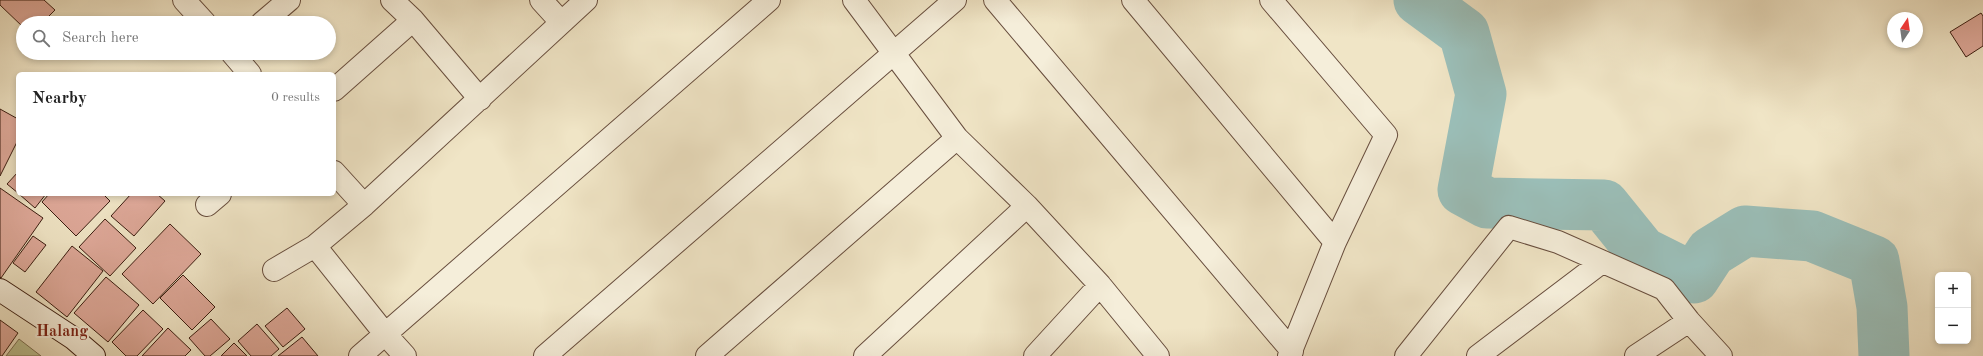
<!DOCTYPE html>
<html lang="en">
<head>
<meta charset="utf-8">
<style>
	:root { --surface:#fff; --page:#f2f2f2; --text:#222; --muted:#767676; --line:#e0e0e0 }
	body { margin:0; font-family:"Old Standard TT",serif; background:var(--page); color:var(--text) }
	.controls { position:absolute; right:12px; bottom:12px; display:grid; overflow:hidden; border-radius:6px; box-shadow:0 2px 6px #0003 }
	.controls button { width:36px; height:36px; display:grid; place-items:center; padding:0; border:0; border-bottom:1px solid var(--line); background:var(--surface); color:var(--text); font:20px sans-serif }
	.compass { position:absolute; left:1887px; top:12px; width:36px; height:36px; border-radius:50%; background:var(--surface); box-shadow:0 2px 6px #0003; rotate:13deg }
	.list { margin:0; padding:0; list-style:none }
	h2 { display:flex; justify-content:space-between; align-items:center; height:52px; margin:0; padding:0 16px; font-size:17px }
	h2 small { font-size:13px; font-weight:400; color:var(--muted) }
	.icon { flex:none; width:22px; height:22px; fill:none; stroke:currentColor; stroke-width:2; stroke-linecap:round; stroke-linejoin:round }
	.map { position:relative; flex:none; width:1983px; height:356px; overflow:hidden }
	.search { position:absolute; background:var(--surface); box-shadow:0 2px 6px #0003; left:16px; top:16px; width:320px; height:44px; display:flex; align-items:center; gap:10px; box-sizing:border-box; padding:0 14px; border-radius:22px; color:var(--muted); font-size:15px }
	.panel { position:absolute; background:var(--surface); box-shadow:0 2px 6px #0003; left:16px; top:72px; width:320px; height:124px; border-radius:6px }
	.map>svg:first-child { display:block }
</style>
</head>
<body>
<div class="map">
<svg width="1983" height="356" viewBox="0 0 1983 356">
	<rect width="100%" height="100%" fill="#f0e5c6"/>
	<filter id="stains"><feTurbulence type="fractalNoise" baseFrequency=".005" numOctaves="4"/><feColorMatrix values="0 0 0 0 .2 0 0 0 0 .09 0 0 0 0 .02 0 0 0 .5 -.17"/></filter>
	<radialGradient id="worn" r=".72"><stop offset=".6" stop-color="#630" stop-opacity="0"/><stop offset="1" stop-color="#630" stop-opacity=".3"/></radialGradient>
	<path fill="#bdc393" stroke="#7c7052" d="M19,339L41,356H6Z"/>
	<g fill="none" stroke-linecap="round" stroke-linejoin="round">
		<path stroke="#9bbfb9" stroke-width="51" d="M1419,0L1464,33L1481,94L1463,190L1487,203L1604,205L1642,252L1694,278L1711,252L1745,231L1812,236L1874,261L1882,307L1884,356"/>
	</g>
	<path fill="#dfa99a" stroke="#3b1c10" d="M0,0H44L55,10L42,23H23V27L0,5Z
		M1981,13L1983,16V46L1966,57L1950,32Z
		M0,109L18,119V140L0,176Z
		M18,172V193L7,184Z
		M0,188L43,218L1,278L0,277Z
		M19,194H46L35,208Z
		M49,194H103L110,201L76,236L42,202Z
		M131,194H157L165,201L134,236L111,216Z
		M105,219L136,248L110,276L79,247Z
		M170,224L201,254L153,304L122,274Z
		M33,236L46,245L25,272L13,263Z
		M72,246L103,271L67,317L36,292Z
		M183,275L215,307L192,330L160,298Z
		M106,277L139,305L108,342L74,313Z
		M287,308L305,329L283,347L265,326Z
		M143,310L163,329L137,356H126L112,342Z
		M211,319L230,339L210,356H205L189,338Z
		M0,320L18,333L2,356H0Z
		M257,324L279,349L271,356H251L238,341Z
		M168,328L191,350L185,356H142Z
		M302,337L318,356H278Z
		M234,343L247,356H221Z"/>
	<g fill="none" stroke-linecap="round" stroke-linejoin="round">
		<defs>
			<path id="street" d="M184,0L205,23
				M392,0L413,20L480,99
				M541,0L561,22
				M854,0L957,138L1027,206L1100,285L1158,356
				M995,0L1292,351
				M1133,0L1335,242
				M1271,0L1386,135L1335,242L1289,356
				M262,23L289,0
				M232,53L250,74
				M334,90L413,20
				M334,172L364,205
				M207,205L220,194
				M315,246L386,335L405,356
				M274,270L315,246L364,205L586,0
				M360,356L769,0
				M545,356L955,0
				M707,356L957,138
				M865,356L1027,206
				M1035,356L1100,285
				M1406,356L1509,227L1558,242L1664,289L1689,321L1721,356
				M1478,356L1602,262
				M1636,356L1689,321"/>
			<path id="secondary" d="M0,290L73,338L94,356"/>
		</defs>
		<use href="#street" stroke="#684e3e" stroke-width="24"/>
		<use href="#secondary" stroke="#3b1c10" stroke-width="24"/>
		<use href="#street" stroke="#f5eeda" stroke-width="22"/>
		<use href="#secondary" stroke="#f5eeda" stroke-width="22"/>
	</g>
	<g text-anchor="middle" stroke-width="4" stroke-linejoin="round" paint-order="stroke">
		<g font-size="16" font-weight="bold" fill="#7a1f14" stroke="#f5eeda">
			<text x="62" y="336">Halang</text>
		</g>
	</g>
	<rect width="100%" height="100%" filter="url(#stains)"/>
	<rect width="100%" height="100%" fill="url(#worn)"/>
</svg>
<div class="controls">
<button>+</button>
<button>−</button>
</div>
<svg class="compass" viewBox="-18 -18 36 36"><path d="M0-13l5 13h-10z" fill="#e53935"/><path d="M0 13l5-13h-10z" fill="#767676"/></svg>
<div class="search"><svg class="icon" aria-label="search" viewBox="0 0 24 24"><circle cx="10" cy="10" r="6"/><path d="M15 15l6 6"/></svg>Search here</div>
<section class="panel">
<h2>Nearby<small>0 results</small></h2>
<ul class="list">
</ul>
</section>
</div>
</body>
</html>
